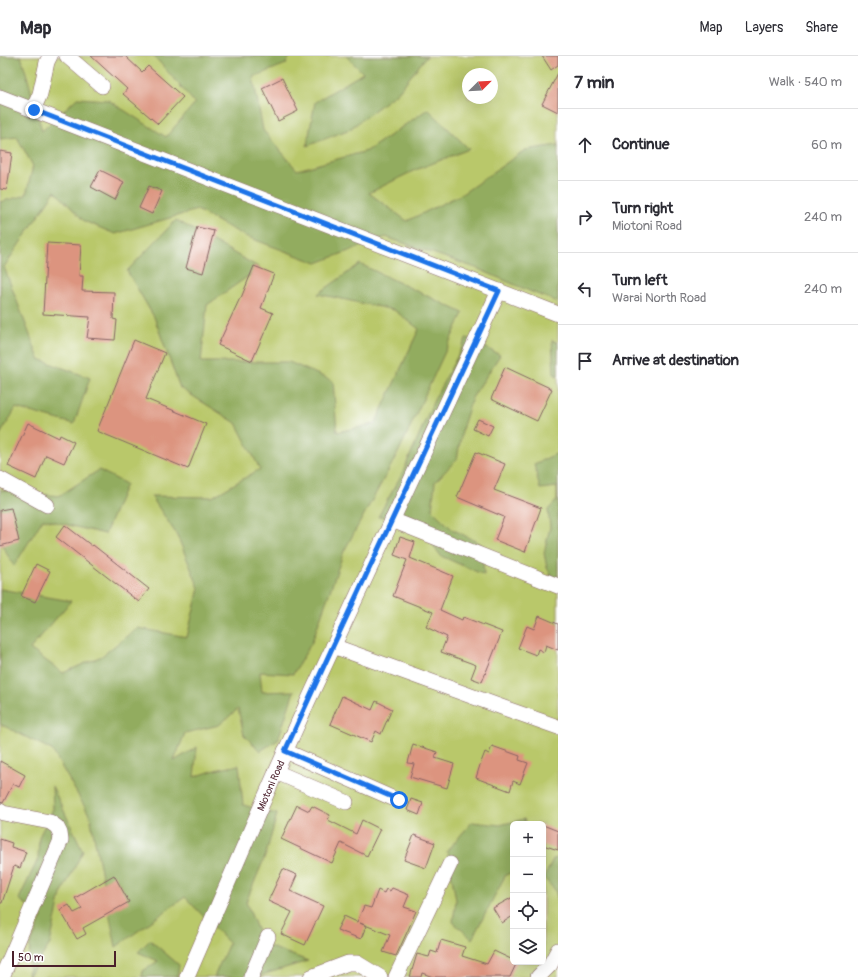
<!DOCTYPE html>
<html lang="en">
<head>
<meta charset="utf-8">
<style>
	:root { --surface:#fff; --page:#f7f7f7; --text:#2b2b33; --muted:#7c7c81; --line:#e1e1e2 }
	body { margin:0; font-family:Pangolin,sans-serif; background:var(--page); color:var(--text) }
	.controls { position:absolute; right:12px; bottom:12px; display:grid; overflow:hidden; border-radius:6px; box-shadow:0 4px 16px #0002 }
	.controls button { width:36px; height:36px; display:grid; place-items:center; padding:0; border:0; border-bottom:1px solid var(--line); background:var(--surface); color:var(--text); font:20px sans-serif }
	.compass { position:absolute; left:462px; top:12px; width:36px; height:36px; border-radius:50%; background:var(--surface); box-shadow:0 4px 16px #0002; rotate:66deg }
	.scale { position:absolute; left:12px; bottom:10px; width:104px; box-sizing:border-box; padding-left:4px; border:2px solid #4a1f2b; border-top:0; font-size:11px; line-height:14px; white-space:nowrap; color:#4a1f2b; -webkit-text-stroke:3px #fff; paint-order:stroke }
	.stop { position:absolute; width:12px; height:12px; margin:-9px; border:3px solid #1a73e8; border-radius:50%; background:#fff }
	.stop.end { background:#1a73e8; border-color:#fff; box-shadow:0 1px 4px #0008 }
	.list { margin:0; padding:0; list-style:none }
	h2 { display:flex; justify-content:space-between; align-items:center; height:52px; margin:0; padding:0 16px; font-size:17px }
	h2 small { font-size:13px; font-weight:400; color:var(--muted) }
	.list li { display:grid; grid-template-columns:26px 1fr auto; gap:12px; align-items:center; box-sizing:border-box; height:72px; padding:0 16px; border-top:1px solid var(--line) }
	.list b { display:block; font-size:15px; white-space:nowrap }
	.list p { margin:0; font-size:13px; white-space:nowrap; color:var(--muted) }
	.list em { font-size:13px; font-style:normal; color:var(--muted) }
	.icon { flex:none; width:22px; height:22px; fill:none; stroke:currentColor; stroke-width:2; stroke-linecap:round; stroke-linejoin:round }
	.map { position:relative; flex:none; width:558px; height:921px; overflow:hidden }
	header { display:flex; align-items:center; gap:24px; box-sizing:border-box; height:56px; padding:0 20px; background:var(--surface); border-bottom:1px solid var(--line) }
	header strong { font-size:19px }
	nav { display:flex; gap:22px; margin-inline-start:auto; font-size:14px }
	main { display:flex }
	aside { flex:1; background:var(--surface) }
	.map>svg:first-child { display:block }
</style>
</head>
<body>
<header>
<strong>Map</strong>
<nav><a>Map</a><a>Layers</a><a>Share</a></nav>
</header>
<main>
<div class="map">
<svg width="558" height="921" viewBox="0 0 558 921">
	<rect width="100%" height="100%" fill="#fff"/>
	<filter id="ink" filterUnits="userSpaceOnUse"><feTurbulence type="fractalNoise" baseFrequency=".025" numOctaves="2"/><feDisplacementMap in="SourceGraphic" scale="8" xChannelSelector="R" yChannelSelector="G"/><feConvolveMatrix kernelMatrix="1 2 1 2 8 2 1 2 1" color-interpolation-filters="sRGB"/></filter>
	<filter id="wash" filterUnits="userSpaceOnUse"><feTurbulence type="fractalNoise" baseFrequency=".012" numOctaves="4" result="noise"/><feDisplacementMap in="SourceGraphic" scale="16" xChannelSelector="R" yChannelSelector="G"/><feGaussianBlur stdDeviation="0.9" result="paint"/><feColorMatrix in="noise" values="0 0 0 0 0 0 0 0 0 0 0 0 0 0 0 0 0 1.4 0 .05"/><feComposite in="paint" operator="in"/></filter>
	<g filter="url(#wash)">
		<rect width="100%" height="100%" fill="#f6e2ca"/>
		<path fill="#b9c86a" stroke="#82744a" fill-rule="evenodd" d="M0,0H558V921H0ZM468,18H492V42H468ZM513,768H543V906H513Z"/>
		<path fill="#92ac5e" stroke="#6e6644" d="M0,0H21L27,20L42,75L77,42L108,44L166,81L195,47L154,0H290L286,8L253,21L263,74L297,114L367,95L428,53L469,93L413,115L369,137L407,165L462,138L525,94L558,89V246L534,237L476,212L386,181L317,207L245,180L197,154L115,178L84,165L55,135L4,211L39,303L90,322L74,368L16,352L0,379V146L26,139L33,110L17,81L0,83Z
			M346,0H427L398,36L350,73L307,90L315,46L363,17Z
			M176,164L260,212L207,249L201,306H289L333,325L337,376L375,368L419,273L394,254L318,238L360,208L463,257L398,397L344,495L312,586L293,618L260,616L262,636L294,635L278,684L260,695L244,679L238,653L219,669L185,677L174,705L197,691L194,721L215,714L239,709L243,749L277,758L266,798L246,846L263,888L308,905L255,921H214L229,887L185,841L116,891L90,760L52,694L0,668V533L71,545L30,593L63,617L102,600L137,572L187,581L199,532L177,479L151,440L212,441L260,413L236,367L180,332L154,261L127,215Z
			M467,282L500,299L472,342L463,370L457,403L435,426L432,454L452,473L481,488L484,519L441,500L413,461H378L403,416L434,344Z
			M552,284L558,287V320L554,318Z
			M558,397V531L547,512L544,497L550,471L548,454L557,444V431L540,433L534,408Z
			M99,414L126,428L105,478L43,463L14,510L0,486V434L59,440Z
			M52,730L83,795L61,838L50,888L28,921L30,890L42,861L19,843L38,803L39,781L53,753Z
			M524,763L526,768H513V816L505,820L472,883L453,866L456,844L447,795L472,766L500,769Z
			M558,802V845L555,834L544,822L553,803Z
			M150,884L179,909L177,921H142L143,915L158,905L138,896Z"/>
		<g id="blocks">
			<path fill="#dc947f" d="M91,0H125L142,16L148,10L183,41L158,68L123,38L127,33Z
				M542,0H558V9L551,14Z
				M558,17V56L542,48Z
				M282,22L298,55L278,65L262,32Z
				M0,95L12,97L7,134L0,133Z
				M100,114L124,126L115,144L91,131Z
				M149,130L162,135L152,158L139,152Z
				M197,171L214,175L203,217L186,212Z
				M47,187L81,189L79,220H83L82,235L114,236L113,263L117,264L115,284L87,282L90,261L43,258Z
				M254,210L274,218L261,252L273,257L252,305L218,289L240,242H241Z
				M134,284L165,297L146,343L206,368L188,413L97,375Z
				M505,311L552,333L537,365L491,343Z
				M478,363L493,370L488,380L473,373Z
				M28,367L59,382L60,379L74,386L64,407L46,399L36,423L8,410Z
				M476,396L505,408L494,434L541,452L525,496L495,484L504,461L457,441Z
				M11,452L19,485L0,490V454Z
				M65,469L92,490L93,489L149,533L139,546L56,481Z
				M400,481L415,486L410,502L453,520L440,554L462,564L463,561L502,576L482,626L471,622L476,609L441,596L447,581L426,571L433,556L393,540L407,504L394,499Z
				M36,508L50,515L35,546L21,540Z
				M539,560L558,568V594L546,589L544,596L538,593L536,599L518,592L527,570L534,573Z
				M342,640L372,654L376,645L392,653L381,678L376,675L371,686L330,668Z
				M413,688L437,696L435,702L454,708L447,732L410,721L414,708L408,707Z
				M492,690L520,700L519,704L528,707L520,728L513,725L510,735L476,722L480,709L485,696L489,698Z
				M0,705L25,719L19,731L13,728L3,747L0,746Z
				M411,743L423,747L419,759L407,754Z
				M297,749L309,755L312,750L330,759L328,764L356,778L362,764L380,773L367,800L341,787L332,807L281,783Z
				M543,769L558,775V794L543,789Z
				M414,779L435,787L426,812L404,804Z
				M0,783L12,787L11,791L26,796L20,812L14,810L2,847H0Z
				M283,813L297,819L290,835L323,850L305,889L281,878L292,856L268,845Z
				M114,819L129,846L83,872L86,878L77,883L60,854L69,849L74,857L82,853L75,842Z
				M392,832L409,839L404,851L416,855L408,874L396,900L383,896L390,879L360,867L366,870L361,883L337,874L344,860L357,866L364,850L371,852L378,834L384,837L386,833L390,835Z
				M513,841V860L502,867L493,852Z
				M441,884L465,891L462,900L487,908L494,895L513,904V906H517L510,921H433L422,917L421,921H410L417,898L429,901L431,895L437,897Z"/>
		</g>
	</g>
	<g filter="url(#ink)">
		<use href="#blocks" fill-opacity="0" stroke="#866363" stroke-width="1"/>
		<g fill="none" stroke-linecap="round" stroke-linejoin="round">
			<defs>
				<g id="minor">
					<path d="M67,0L102,30"/>
					<path d="M0,41L558,258"/>
					<path d="M33,54L40,38L47,6L50,0"/>
					<path d="M0,423L47,449"/>
					<path d="M392,464L558,530"/>
					<path d="M333,590L507,653L558,671"/>
					<path d="M285,695L399,745"/>
					<path d="M276,716L346,746"/>
					<path d="M0,755L3,757L50,766L57,771L60,777L61,784L2,921"/>
					<path id="s1" d="M187,921L276,716L308,645L499,235"/>
					<path d="M251,921L268,881"/>
					<path d="M311,921L348,907H357L380,921"/>
					<path d="M396,921L450,808"/>
					<path d="M538,921L550,909L558,894"/>
				</g>
			</defs>
			<use href="#minor" stroke="#866363" stroke-width="16"/>
			<use href="#minor" stroke="#fff" stroke-width="15"/>
		</g>
	</g>
	<g fill="none" stroke-linecap="round" stroke-linejoin="round" filter="url(#ink)">
		<path stroke="#1a73e8" stroke-width="5" d="M34,54L499,235L333,590L285,695L399,744"/>
	</g>
	<g text-anchor="middle" stroke-width="3.5" stroke-linejoin="round" paint-order="stroke">
		<g font-size="10" fill="#4a1f2b" stroke="#fff">
			<text dy="4" stroke="none"><textPath href="#s1" startOffset="209">Miotoni Road</textPath></text>
		</g>
	</g>
</svg>
<div class="controls">
<button>+</button>
<button>−</button>
<button><svg class="icon" aria-label="locate" viewBox="0 0 24 24"><circle cx="12" cy="12" r="6"/><path d="M12 2v4M12 18v4M2 12h4M18 12h4"/></svg></button>
<button><svg class="icon" aria-label="layers" viewBox="0 0 24 24"><path d="M12 4l9 5-9 5-9-5zM3 14l9 5 9-5"/></svg></button>
</div>
<svg class="compass" viewBox="-18 -18 36 36"><path d="M0-13l5 13h-10z" fill="#e53935"/><path d="M0 13l5-13h-10z" fill="#7c7c81"/></svg>
<div class="scale">50 m</div>
<div class="stop" style="left:399px;top:744px"></div>
<div class="stop end" style="left:34px;top:54px"></div>
</div>
<aside>
<h2>7 min<small>Walk · 540 m</small></h2>
<ul class="list">
<li><svg class="icon" aria-label="ahead" viewBox="0 0 24 24"><path d="M12 20V5M6 11l6-6 6 6"/></svg><div><b>Continue</b></div><em>60 m</em></li>
<li><svg class="icon" aria-label="right" viewBox="0 0 24 24"><path d="M7 20v-9h11M14 6l5 5-5 5"/></svg><div><b>Turn right</b><p>Miotoni Road</p></div><em>240 m</em></li>
<li><svg class="icon" aria-label="left" viewBox="0 0 24 24"><path d="M17 20v-9H6M10 6l-5 5 5 5"/></svg><div><b>Turn left</b><p>Warai North Road</p></div><em>240 m</em></li>
<li><svg class="icon" aria-label="arrive" viewBox="0 0 24 24"><path d="M6 21V4h12l-3 4 3 4H6"/></svg><div><b>Arrive at destination</b></div></li>
</ul>
</aside>
</main>
</body>
</html>
